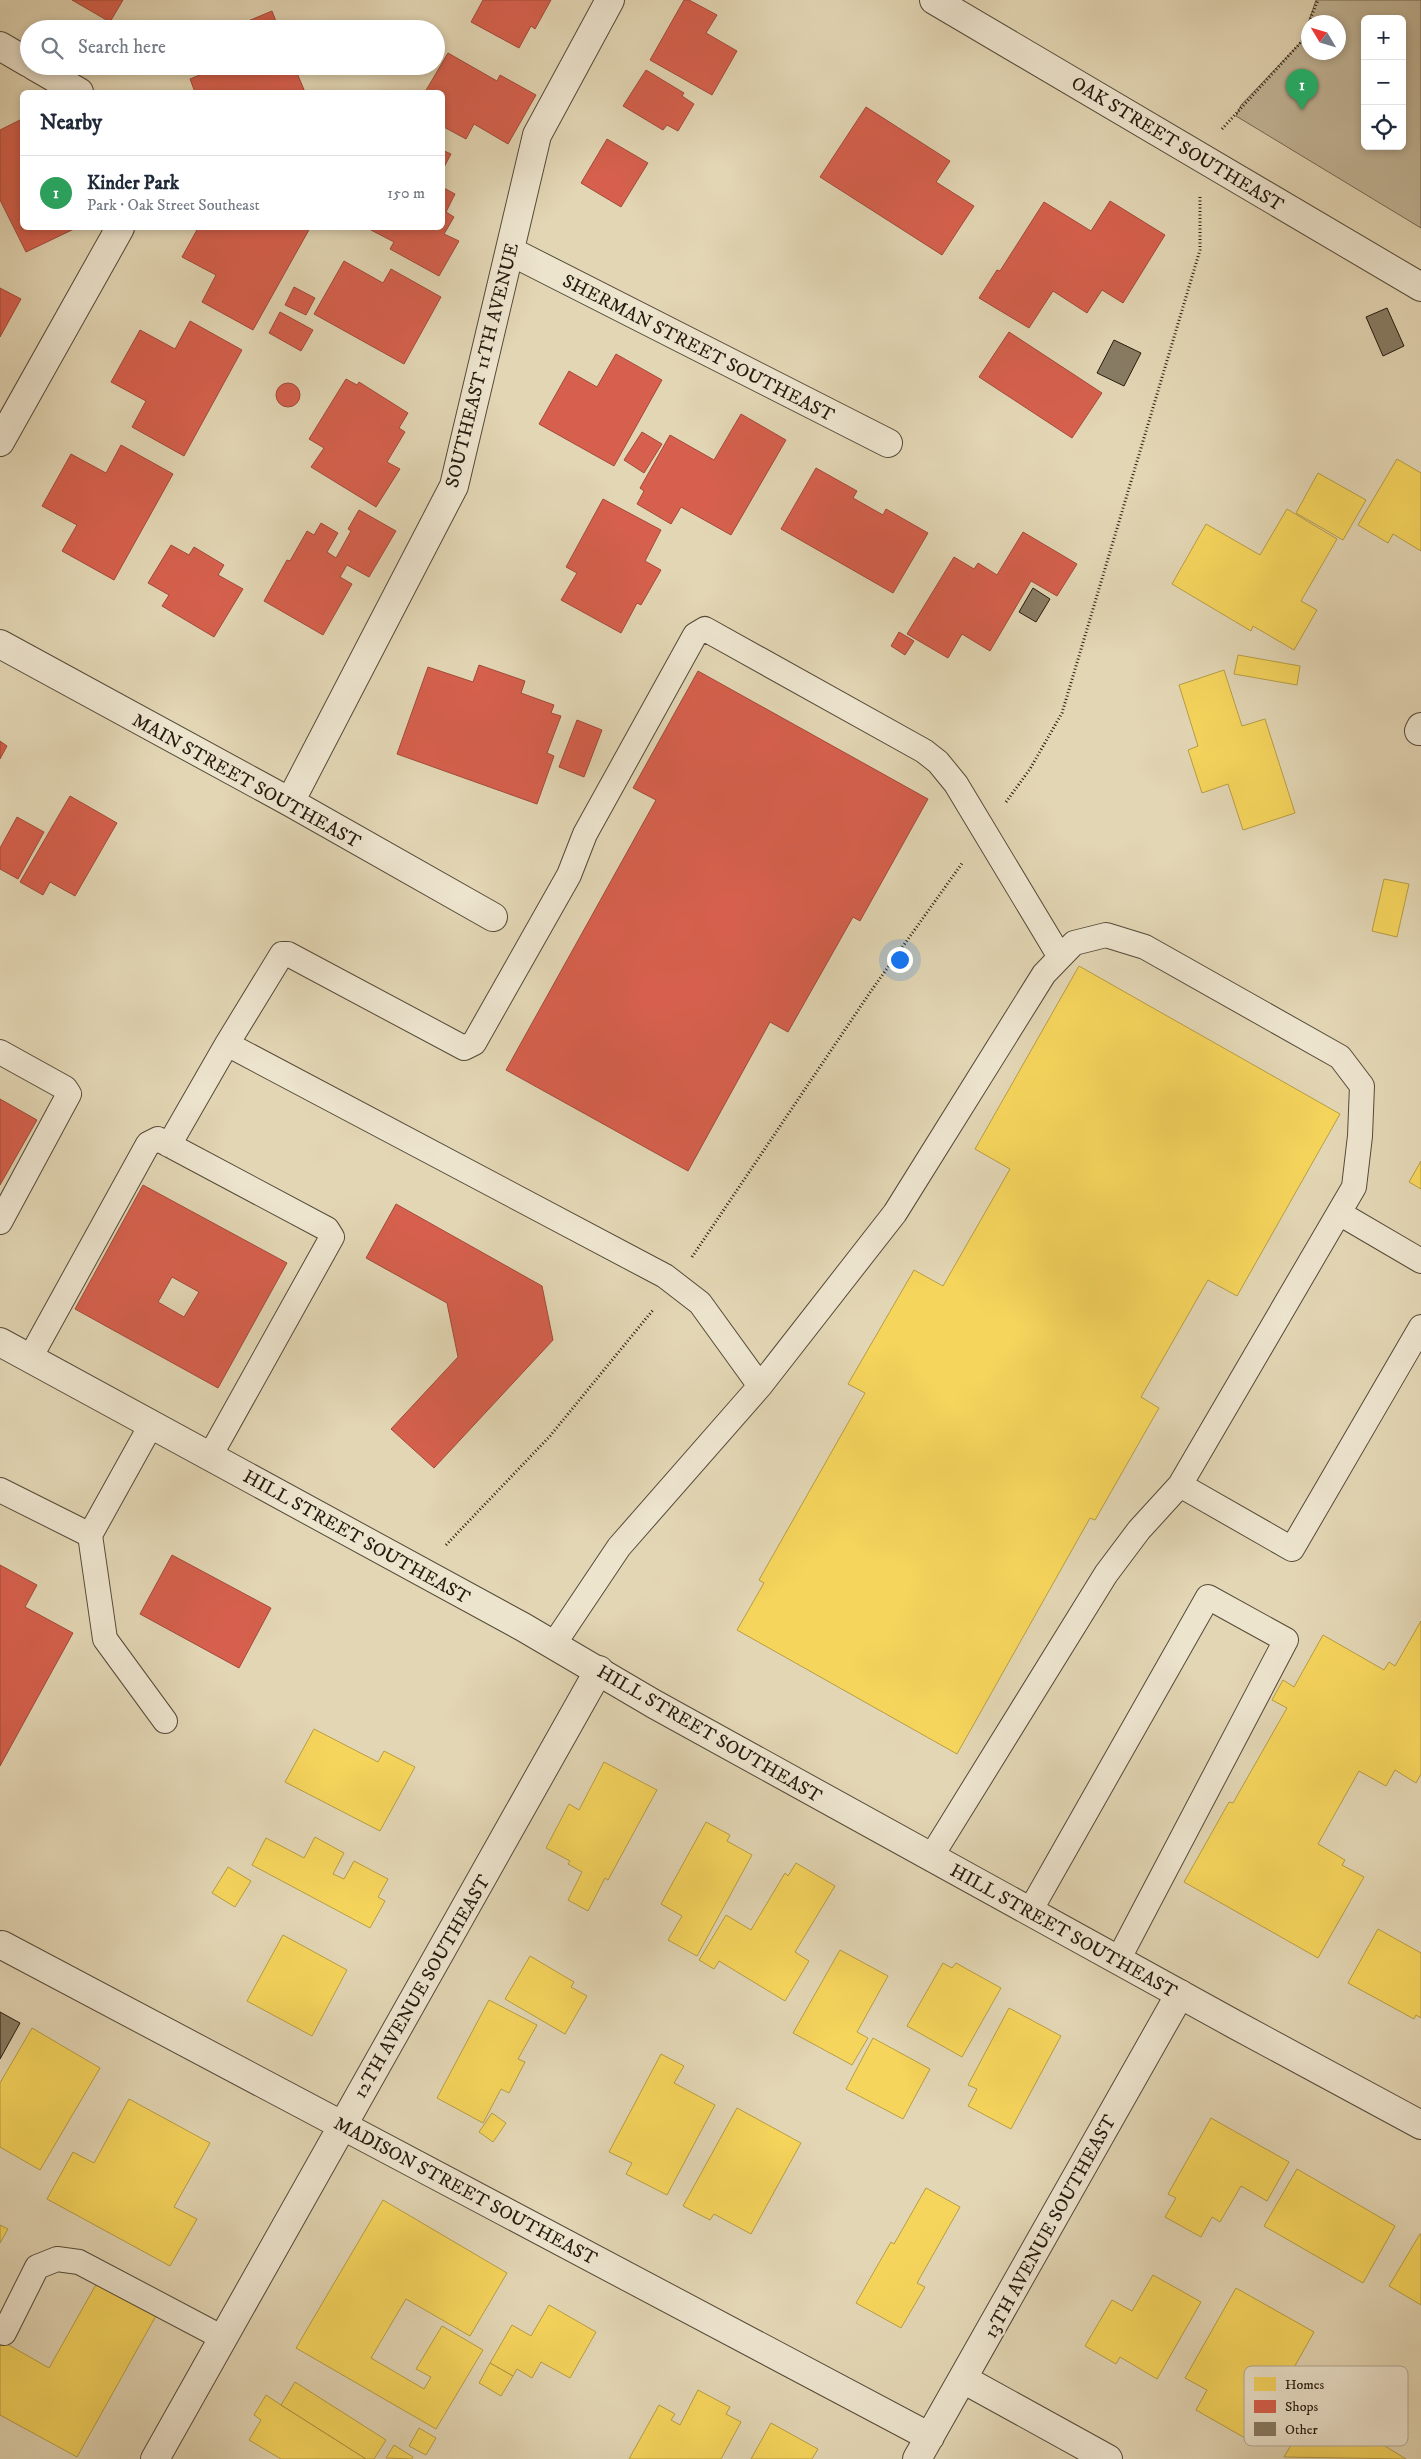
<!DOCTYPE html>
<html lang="en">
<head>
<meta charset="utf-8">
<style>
	:root { --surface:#fff; --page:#f2f2f3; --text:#1f2937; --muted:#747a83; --line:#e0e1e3; --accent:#1a73e8 }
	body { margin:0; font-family:"IM FELL DW Pica",serif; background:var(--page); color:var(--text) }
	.controls { position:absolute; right:15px; top:15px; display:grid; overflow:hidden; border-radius:8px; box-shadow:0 2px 8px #0003 }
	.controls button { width:45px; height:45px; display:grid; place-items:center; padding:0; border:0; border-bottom:1px solid var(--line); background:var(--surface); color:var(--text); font:25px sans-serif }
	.compass { position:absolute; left:1301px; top:15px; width:45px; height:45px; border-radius:50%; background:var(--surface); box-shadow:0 2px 8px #0003; rotate:308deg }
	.you { position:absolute; left:899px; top:959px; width:18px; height:18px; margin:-12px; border:4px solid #fff; border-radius:50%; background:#1a73e8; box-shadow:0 0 0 8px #1a73e833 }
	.badge { display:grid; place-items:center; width:32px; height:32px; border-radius:50%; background:var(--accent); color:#fff; font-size:16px; font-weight:700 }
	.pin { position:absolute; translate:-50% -41px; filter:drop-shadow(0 1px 2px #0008) }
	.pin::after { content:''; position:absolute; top:26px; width:18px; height:15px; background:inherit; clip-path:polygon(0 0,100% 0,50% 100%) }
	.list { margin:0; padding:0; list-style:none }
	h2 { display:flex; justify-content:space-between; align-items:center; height:65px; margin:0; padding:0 20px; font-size:21px }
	h2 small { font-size:16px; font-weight:400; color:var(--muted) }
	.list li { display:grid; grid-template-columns:32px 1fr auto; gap:15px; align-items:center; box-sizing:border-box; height:75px; padding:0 20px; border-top:1px solid var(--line) }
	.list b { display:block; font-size:19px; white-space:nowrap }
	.list p { margin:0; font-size:16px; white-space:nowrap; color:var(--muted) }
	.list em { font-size:16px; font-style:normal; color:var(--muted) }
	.icon { flex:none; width:28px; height:28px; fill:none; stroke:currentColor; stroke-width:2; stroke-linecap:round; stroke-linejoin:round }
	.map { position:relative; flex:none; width:1421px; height:2459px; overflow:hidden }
	.search { position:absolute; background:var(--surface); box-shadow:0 2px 8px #0003; left:20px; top:20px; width:425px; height:55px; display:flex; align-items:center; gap:12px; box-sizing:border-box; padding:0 18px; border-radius:28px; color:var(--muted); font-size:19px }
	.panel { position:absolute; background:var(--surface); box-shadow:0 2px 8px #0003; left:20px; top:90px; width:425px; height:140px; border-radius:8px }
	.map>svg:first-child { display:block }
</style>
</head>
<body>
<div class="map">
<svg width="1421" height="2459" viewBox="0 0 1421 2459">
	<rect width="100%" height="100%" fill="#e3d6b4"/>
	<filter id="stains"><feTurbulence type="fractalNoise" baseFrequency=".004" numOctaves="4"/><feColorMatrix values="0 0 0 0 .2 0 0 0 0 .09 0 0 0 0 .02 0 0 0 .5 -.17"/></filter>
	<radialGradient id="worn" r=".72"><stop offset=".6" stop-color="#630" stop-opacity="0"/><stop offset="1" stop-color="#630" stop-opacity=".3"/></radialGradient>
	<path fill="#c3b698" stroke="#746853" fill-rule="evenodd" d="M1316,0H1421V228L1236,116L1241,105L1302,41ZM1365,19H1402V146H1365ZM1308,22H1338V52H1308Z"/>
	<path fill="#f6d55c" stroke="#b79d45" d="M1397,459L1421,473V551L1393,534L1388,543L1358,525Z
		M1318,473L1366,500L1343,540L1296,513Z
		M1287,509L1337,539L1301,601L1317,610L1294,650L1253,626L1251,631L1172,584L1206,524L1260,555Z
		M1238,655L1300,666L1297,685L1234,674Z
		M1224,670L1242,726L1265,719L1295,813L1243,830L1228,784L1202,793L1188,750L1198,746L1179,685Z
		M1384,879L1409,884L1397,937L1372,931Z
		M1079,966L1340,1114L1237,1296L1208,1280L1141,1397L1159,1408L1095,1520L1090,1518L957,1754L737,1630L764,1583L759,1580L865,1393L848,1384L914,1270L943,1286L1010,1169L975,1149Z
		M1421,1161V1189L1409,1182Z
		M1421,1621V1774L1416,1783L1395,1770L1386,1786L1359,1771L1318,1844L1345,1860L1342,1865L1364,1877L1318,1958L1184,1882L1229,1802L1233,1803L1287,1708L1272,1700L1283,1680L1294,1687L1323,1635L1384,1670L1389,1662L1395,1666Z
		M314,1729L378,1762L384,1751L415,1767L380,1831L285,1782Z
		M604,1762L657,1790L608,1880L605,1878L588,1911L568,1900L582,1872L568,1864L570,1861L546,1848L569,1804L579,1810Z
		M706,1822L730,1835L727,1841L752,1855L697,1956L668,1940L682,1916L661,1904Z
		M315,1837L344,1853L333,1874L344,1879L354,1861L388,1879L378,1897L385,1901L370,1928L252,1865L266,1838L304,1858Z
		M796,1863L835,1886L795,1952L809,1961L785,2001L719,1961L714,1969L699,1960L726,1915L751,1930L785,1873L788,1876Z
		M228,1867L251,1881L235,1907L212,1893Z
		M1378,1929L1421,1953V2018L1416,2015L1414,2019L1348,1983Z
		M283,1935L347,1970L312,2036L247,2001Z
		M840,1950L888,1976L857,2032L868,2038L852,2065L793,2033Z
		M530,1956L574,1982L571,1987L587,1996L565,2034L505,1999Z
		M943,1963L952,1968L956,1963L1001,1988L962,2057L907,2026Z
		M489,2000L537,2025L518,2059L525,2062L509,2093L501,2089L483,2123L437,2098Z
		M1009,2008L1061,2036L1011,2129L968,2106L977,2089L968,2085Z
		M32,2028L100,2068L40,2170L0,2147V2083Z
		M873,2038L930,2069L903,2119L846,2089Z
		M661,2054L684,2066L674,2083L715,2105L667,2195L626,2174L632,2163L609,2152Z
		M129,2099L210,2143L174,2207L197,2219L170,2266L47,2199L73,2152L94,2163Z
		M737,2108L801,2143L751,2234L714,2214L710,2220L683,2206Z
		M492,2113L506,2123L493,2142L479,2132Z
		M1211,2118L1289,2162L1267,2201L1241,2186L1220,2222L1212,2217L1201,2237L1165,2217L1176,2198L1168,2194Z
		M1297,2169L1395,2226L1363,2283L1264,2226Z
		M926,2188L960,2207L917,2283L925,2287L901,2328L856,2303L891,2242L894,2244Z
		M383,2200L507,2273L470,2336L406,2299L371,2358L424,2389L431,2377L416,2369L442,2326L483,2350L436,2429L296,2348Z
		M0,2225L8,2229L0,2243Z
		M1420,2234H1421V2305L1389,2286Z
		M1153,2275L1201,2302L1157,2379L1120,2357L1116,2364L1085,2346L1112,2300L1132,2311Z
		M98,2281L157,2314L77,2457L0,2415V2340L49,2368Z
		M1236,2288L1314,2332L1252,2442L1196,2410L1207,2390L1185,2378Z
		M549,2305L596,2332L570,2378L541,2362L532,2378L517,2369L513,2376L490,2363L512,2325L531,2336Z
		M490,2363L513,2376L501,2396L479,2383Z
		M295,2382L386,2440L374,2459H366L281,2405Z
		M698,2390L730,2407L726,2414L741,2422L721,2459H629L659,2405L675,2414L671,2420L680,2425Z
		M1321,2394L1379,2427L1372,2438L1406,2459L1284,2457Z
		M266,2395L281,2405L366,2459H281L249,2440L261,2420L254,2415Z
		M771,2423L818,2449L812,2459H751Z
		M419,2428L436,2438L426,2455L409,2446Z
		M394,2445L413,2457L412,2459L386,2458Z"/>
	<path fill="#d6604d" stroke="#a14b3a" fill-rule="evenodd" d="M72,0H123L110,22Z
		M483,0H551L535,29L531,26L519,48L471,22Z
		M684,0H689L717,15L706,33L737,51L712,95L650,60Z
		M272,11L279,29H229Z
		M448,53L497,81L500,75L536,95L508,144L474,124L466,139L442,126V92H425Z
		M221,66H294L305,92H195L190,79Z
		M646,70L684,93L682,96L694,104L678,131L667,125L663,130L623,106Z
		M866,107L950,161L936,182L974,206L942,255L820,177Z
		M22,119V228H76L26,252L0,200V130Z
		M607,139L648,163L621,207L581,183Z
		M442,150L451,154L442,171Z
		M442,187L455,194L446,212L454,217L444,234L459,241L439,276L390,249L394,242L371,230L373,228H442Z
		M1110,201L1165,235L1123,303L1102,290L1087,313L1053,291L1029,328L979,298L997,270L1000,271L1044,202L1091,231Z
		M198,228H310L253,330L202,302L216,275L182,257Z
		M344,261L383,283L391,269L441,297L404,364L314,314Z
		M294,287L315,298L306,315L285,305Z
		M0,288L21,299L0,337Z
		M280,312L313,330L301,351L269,333Z
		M190,321L242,350L184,456L132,427L146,401L111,382L140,330L175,349Z
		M1009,332L1102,393L1072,438L979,377Z
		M616,354L662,380L614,466L539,424L569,371L597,387Z
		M346,379L357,385L359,382L408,413L399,428L405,432L387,462L400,469L376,507L311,467L324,448L309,439Z
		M276 395a12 12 0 1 1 24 0a12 12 0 1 1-24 0Z
		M741,414L786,440L731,535L681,507L671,524L637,504L644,491L640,488L670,435L714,460Z
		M642,432L662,444L644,473L624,460Z
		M121,445L173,474L114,580L62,551L77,525L42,506L71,454L106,473Z
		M816,468L857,491L853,498L883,515L886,509L928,533L893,593L781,529Z
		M603,499L661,530L645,561L661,570L641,605L637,603L621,633L561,600L577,573L566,567Z
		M359,510L396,531L369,577L347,565L340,577L352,584L323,635L264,601L287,560L290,561L307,531L314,535L321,523L338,533L327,552L336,558L351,531L348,529Z
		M1023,532L1077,564L1057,596L1031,581L990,651L962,634L948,658L907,634L954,557L974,569L978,563L997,575Z
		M171,545L189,555L194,547L224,565L218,575L243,589L214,637L162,606L169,595L148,583Z
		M899,632L914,641L905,655L891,646Z
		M479,665L525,681L521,693L554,705L551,713L561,716L547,753L554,756L537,804L397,754L428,667L473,682Z
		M698,671L928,799L860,921L853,917L788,1032L770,1022L688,1171L506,1070L656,800L633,788Z
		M577,720L602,730L584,777L559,767Z
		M0,741L7,746L0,759Z
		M70,796L117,823L75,896L50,882L43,895L20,882Z
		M17,817L44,832L18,879L0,869V848Z
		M0,1099L37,1120L0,1185Z
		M143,1185L287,1263L218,1388L75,1309ZM172,1277L199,1292L184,1317L158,1302Z
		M396,1204L542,1286L553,1340L434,1468L391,1429L458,1357L447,1303L366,1258Z
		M172,1555L271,1608L239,1668L140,1614Z
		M0,1565L37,1585L25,1607L73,1633L0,1766Z"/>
	<path fill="#887c64" stroke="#251b0e" d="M1387,308L1404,346L1383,356L1366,317Z
		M1114,340L1141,353L1124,386L1097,373Z
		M1033,588L1050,599L1036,622L1019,612Z
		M0,2012L20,2023L0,2059Z"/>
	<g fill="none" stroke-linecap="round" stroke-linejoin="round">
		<defs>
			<path id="service" d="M0,1052L65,1088L69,1094L0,1222
				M169,1145L227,1044
				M1339,1213L1421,1261
				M30,1358L148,1144L158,1139L327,1229L332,1237L210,1456
				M760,1386L700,1303L665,1276L227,1044L282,954H288L464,1048L474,1043L569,875L585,834L695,635L705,629L924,751L938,762L956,784L1060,957
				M151,1425L90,1535L105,1639L165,1721
				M0,1490L90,1535
				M554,1644L619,1547L760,1386L895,1213L1044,974L1074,943L1106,935L1145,947L1340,1057L1362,1086L1360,1136L1354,1187L1180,1485L1292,1549L1421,1327
				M931,1857L1106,1574L1139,1530L1180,1485
				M1030,1911L1208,1597L1286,1640L1118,1960
				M4,2333L37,2267L57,2259L79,2262L223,2338"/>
			<path id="minor" d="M0,46L29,63
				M34,66L79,92
				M510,251L888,443
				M0,442L120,228
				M0,644L290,802L493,917
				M1419,731L1421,727
				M290,802L454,486L537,135L610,0
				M2,1945L930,2437
				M963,2379L1108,2459
				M155,2459L599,1670
				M917,2459L1180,1994"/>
			<path id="tertiary" d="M934,0L1421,287
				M0,1342L523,1627L654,1704L1234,2024L1421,2125"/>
		</defs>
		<use href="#service" stroke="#544a38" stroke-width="26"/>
		<use href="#minor" stroke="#544a38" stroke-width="30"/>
		<use href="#tertiary" stroke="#544a38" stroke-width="30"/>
		<path stroke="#251b0e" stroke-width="3" stroke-dasharray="1 2.5" stroke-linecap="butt" d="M1309,22L1318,0
			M1222,129L1302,41L1308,24
			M1006,802L1030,769L1062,713L1200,250V197
			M692,1257L871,991L963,862
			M446,1545L550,1436L653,1310"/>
		<use href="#service" stroke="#ede4ce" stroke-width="24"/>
		<use href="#minor" stroke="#ede4ce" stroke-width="28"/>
		<use href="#tertiary" stroke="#ede4ce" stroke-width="28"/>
	</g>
	<g text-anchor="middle" stroke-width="5" stroke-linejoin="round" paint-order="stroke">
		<g font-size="19" fill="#251b0e" stroke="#ede4ce">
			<text transform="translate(1178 143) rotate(31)" y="7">OAK STREET SOUTHEAST</text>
			<text transform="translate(699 347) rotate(27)" y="7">SHERMAN STREET SOUTHEAST</text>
			<text transform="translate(481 365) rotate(-76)" y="7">SOUTHEAST 11TH AVENUE</text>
			<text transform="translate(247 780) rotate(29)" y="7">MAIN STREET SOUTHEAST</text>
			<text transform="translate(357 1536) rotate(29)" y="7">HILL STREET SOUTHEAST</text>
			<text transform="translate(710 1733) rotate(30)" y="7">HILL STREET SOUTHEAST</text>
			<text transform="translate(1064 1930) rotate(29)" y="7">HILL STREET SOUTHEAST</text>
			<text transform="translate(421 1986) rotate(-60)" y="7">12TH AVENUE SOUTHEAST</text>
			<text transform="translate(466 2190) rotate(28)" y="7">MADISON STREET SOUTHEAST</text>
			<text transform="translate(1049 2226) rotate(-61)" y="7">13TH AVENUE SOUTHEAST</text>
		</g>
	</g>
	<rect x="1244" y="2366" width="164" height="80" rx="8" fill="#ede4ce" stroke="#b1a894" stroke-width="1"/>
	<rect x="1254" y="2377" width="22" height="14" fill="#f6d55c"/>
	<rect x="1254" y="2400" width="22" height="13" fill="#d6604d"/>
	<rect x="1254" y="2422" width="22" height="14" fill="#887c64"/>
	<g font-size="14" fill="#251b0e">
		<text x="1285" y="2389">Homes</text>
		<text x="1285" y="2411">Shops</text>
		<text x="1285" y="2434">Other</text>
	</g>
	<rect width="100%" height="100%" filter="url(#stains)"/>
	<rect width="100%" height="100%" fill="url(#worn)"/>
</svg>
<div class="controls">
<button>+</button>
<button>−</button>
<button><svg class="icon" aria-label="locate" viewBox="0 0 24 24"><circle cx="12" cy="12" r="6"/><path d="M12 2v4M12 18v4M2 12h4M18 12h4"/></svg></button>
</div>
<svg class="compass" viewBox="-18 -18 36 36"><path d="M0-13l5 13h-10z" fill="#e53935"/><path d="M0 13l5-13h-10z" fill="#747a83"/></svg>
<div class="you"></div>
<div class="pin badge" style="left:1302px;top:110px;background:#2e9e5b">1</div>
<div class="search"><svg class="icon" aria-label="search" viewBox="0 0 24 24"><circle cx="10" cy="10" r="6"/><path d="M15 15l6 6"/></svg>Search here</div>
<section class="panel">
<h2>Nearby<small></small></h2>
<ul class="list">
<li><span class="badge" style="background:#2e9e5b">1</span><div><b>Kinder Park</b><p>Park · Oak Street Southeast</p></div><em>150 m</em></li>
</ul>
</section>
</div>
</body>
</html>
